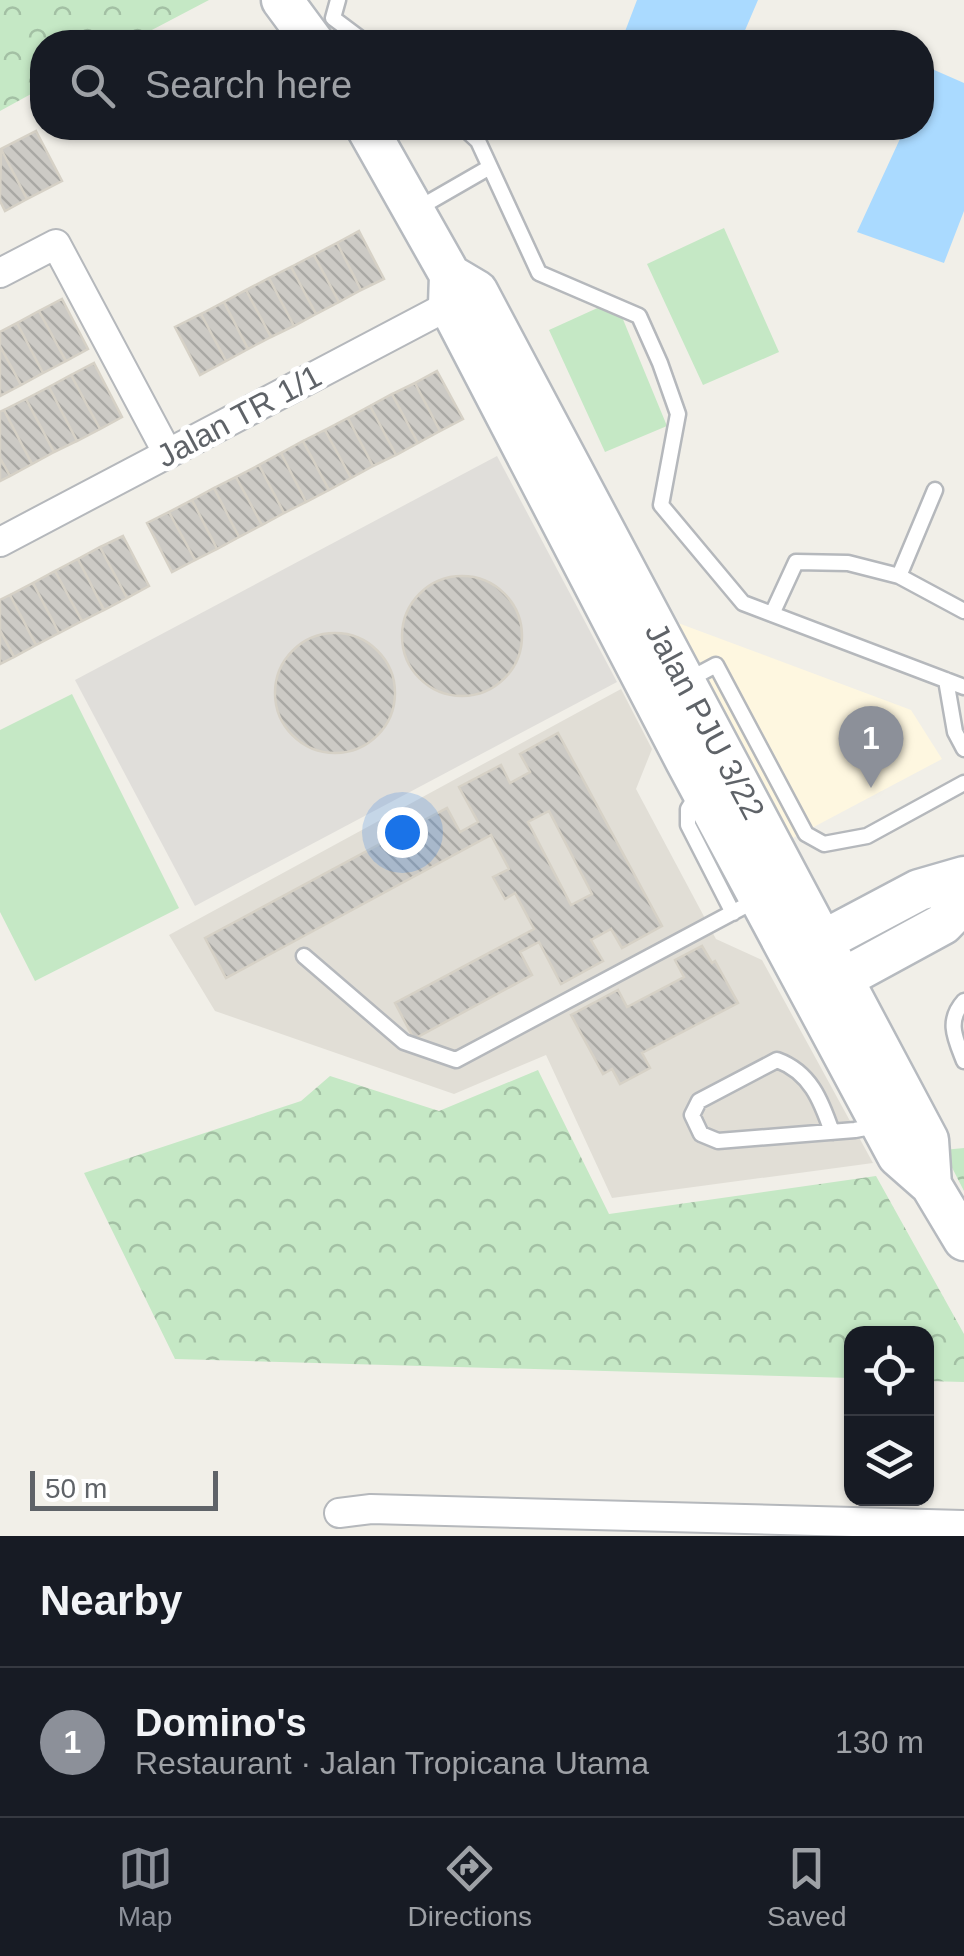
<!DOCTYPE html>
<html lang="en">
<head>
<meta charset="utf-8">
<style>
	:root { --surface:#171b24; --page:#242831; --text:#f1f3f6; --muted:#9ea1a6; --line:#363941; --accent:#8c9099 }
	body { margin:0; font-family:Arial,sans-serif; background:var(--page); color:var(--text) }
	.controls { position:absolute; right:30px; bottom:30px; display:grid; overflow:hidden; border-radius:20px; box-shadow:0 2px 8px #0004 }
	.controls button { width:90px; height:90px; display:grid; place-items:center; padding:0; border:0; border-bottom:2px solid var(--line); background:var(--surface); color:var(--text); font:50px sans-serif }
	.scale { position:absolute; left:30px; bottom:25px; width:188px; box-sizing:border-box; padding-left:10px; border:5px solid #5f6368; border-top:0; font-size:28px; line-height:35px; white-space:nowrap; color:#5f6368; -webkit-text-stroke:8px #fff; paint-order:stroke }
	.you { position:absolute; left:402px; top:832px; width:35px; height:35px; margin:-25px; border:8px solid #fff; border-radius:50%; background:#1a73e8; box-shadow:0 0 0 15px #1a73e833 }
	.badge { display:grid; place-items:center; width:65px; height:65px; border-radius:50%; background:var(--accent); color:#fff; font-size:32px; font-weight:700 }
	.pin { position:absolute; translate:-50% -82px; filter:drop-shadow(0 2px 5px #0008) }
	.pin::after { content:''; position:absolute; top:52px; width:35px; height:30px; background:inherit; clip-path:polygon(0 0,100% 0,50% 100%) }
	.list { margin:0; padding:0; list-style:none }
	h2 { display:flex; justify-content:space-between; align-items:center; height:130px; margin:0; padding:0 40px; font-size:42px }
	h2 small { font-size:32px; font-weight:400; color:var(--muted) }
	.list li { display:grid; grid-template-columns:65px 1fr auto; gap:30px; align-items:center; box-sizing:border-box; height:150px; padding:0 40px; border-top:2px solid var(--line) }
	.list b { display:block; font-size:38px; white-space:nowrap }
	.list p { margin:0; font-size:32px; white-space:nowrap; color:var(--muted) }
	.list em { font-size:32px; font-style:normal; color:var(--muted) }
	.icon { flex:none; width:55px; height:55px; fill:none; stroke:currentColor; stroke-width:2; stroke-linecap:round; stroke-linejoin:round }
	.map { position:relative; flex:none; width:964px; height:1536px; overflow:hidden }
	.search { position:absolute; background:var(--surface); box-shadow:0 2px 8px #0004; left:30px; right:30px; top:30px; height:110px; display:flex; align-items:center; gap:25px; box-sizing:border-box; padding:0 35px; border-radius:40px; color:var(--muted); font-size:38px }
	.sheet { height:280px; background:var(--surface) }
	nav { display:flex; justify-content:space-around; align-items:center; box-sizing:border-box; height:140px; border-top:2px solid var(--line); background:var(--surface); font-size:28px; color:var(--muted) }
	nav a { display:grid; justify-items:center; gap:5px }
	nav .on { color:var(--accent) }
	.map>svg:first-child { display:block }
</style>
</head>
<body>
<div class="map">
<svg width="964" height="1536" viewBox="0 0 964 1536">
	<defs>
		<pattern id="forest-crowns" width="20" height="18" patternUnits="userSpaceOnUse" patternTransform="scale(2.5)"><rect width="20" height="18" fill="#c5e8c5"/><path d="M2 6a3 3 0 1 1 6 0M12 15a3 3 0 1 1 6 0" fill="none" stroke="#a3c0a4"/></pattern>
		<pattern id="building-back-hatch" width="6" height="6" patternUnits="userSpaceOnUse" patternTransform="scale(2.5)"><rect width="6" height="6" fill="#cccac5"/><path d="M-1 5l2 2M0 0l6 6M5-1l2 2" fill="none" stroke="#a9a8a4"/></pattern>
	</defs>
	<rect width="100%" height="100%" fill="#f1efe8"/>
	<path fill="#fef7e0" d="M678,623L911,710L942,759L791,839Z"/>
	<path fill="#e0deda" d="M497,456L617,682L195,906L75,680Z"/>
	<path fill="#e1ded6" d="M621,689L652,749L636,789L716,939L762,960L873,1163L612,1198L546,1055L454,1094L215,1011L169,935Z"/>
	<path fill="url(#forest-crowns)" d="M0,0H209L129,42H42V88L0,111Z
		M538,1070L609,1214L876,1176L964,1334V1382L927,1381L926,1334H852L851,1378L175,1359L84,1173L301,1101L330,1076L439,1111Z
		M964,1148V1191L943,1150Z"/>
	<path fill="#c5e8c5" d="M724,228L779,352L703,385L647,264Z
		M615,300L667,426L605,452L549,330Z
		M72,694L179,908L35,981L0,912V730Z"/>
	<path fill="#aadaff" d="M637,0H758L740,42H621Z
		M932,69L964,83V211L944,263L857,232L905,128H922V91Z"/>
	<path fill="url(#building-back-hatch)" stroke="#d6d1c6" stroke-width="2.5" fill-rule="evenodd" d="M36,131L62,181L27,199L1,149Z
		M1,149L27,199L5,211L0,201Z
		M359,231L384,279L361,290L337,243Z
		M337,243L361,290L339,302L314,255Z
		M314,255L339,302L316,314L291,267Z
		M291,267L316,314L294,326L269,278Z
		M269,278L294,326L271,337L246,290Z
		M246,290L271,337L248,349L224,302Z
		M62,299L88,349L66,361L39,311Z
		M224,302L248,349L226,361L201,314Z
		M39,311L66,361L43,373L17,323Z
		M201,314L226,361L200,375L175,327Z
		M17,323L43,373L21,385L0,346V332Z
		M0,346L21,385L0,396Z
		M94,363L122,417L100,429L71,375Z
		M437,371L463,419L440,431L415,383Z
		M71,375L100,429L77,441L49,387Z
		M415,383L440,431L418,443L392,394Z
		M49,387L77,441L54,452L26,399Z
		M392,394L418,443L396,455L370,406Z
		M26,399L54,452L32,464L4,410Z
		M370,406L396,455L373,466L348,418Z
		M4,410L32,464L10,476L0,458V412Z
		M348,418L373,466L351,478L325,430Z
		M325,430L351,478L329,490L303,441Z
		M303,441L329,490L306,502L281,453Z
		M281,453L306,502L284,513L259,465Z
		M0,458L10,476L0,481Z
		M259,465L284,513L262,525L236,477Z
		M236,477L262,525L239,537L214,488Z
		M214,488L239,537L217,549L192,500Z
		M192,500L217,549L195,560L169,512Z
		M169,512L195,560L172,572L147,523Z
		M123,536L149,586L127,598L100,547Z
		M100,547L127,598L104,610L78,559Z
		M78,559L104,610L82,621L55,571Z
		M55,571L82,621L59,633L33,583Z
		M402 636a60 60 0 1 1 120 0a60 60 0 1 1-120 0Z
		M33,583L59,633L36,645L10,595Z
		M10,595L36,645L14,657L0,630V600Z
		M0,630L14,657L0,664Z
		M275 693a60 60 0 1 1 120 0a60 60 0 1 1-120 0Z
		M558,733L662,926L622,948L611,929L591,940L603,961L561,984L539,942L520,952L532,975L414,1039L395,1003L534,929L515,893L505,899L493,877L509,869L491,835L226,978L205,938L447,808L460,832L478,822L459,787L501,765L510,783L530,772L520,754ZM549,811L592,894L571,905L528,822Z
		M702,946L712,963L715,961L738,1003L642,1053L650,1068L620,1084L612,1069L603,1074L571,1015L618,990L627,1007L684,977L675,960Z"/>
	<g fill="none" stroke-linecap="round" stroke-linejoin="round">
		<defs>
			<path id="lane" d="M338,0L333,18L365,42
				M464,128L478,141L539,273L639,316L660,363L678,414L661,505L743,603L964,687
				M417,209L490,167
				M899,576L935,490
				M772,614L796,562L848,563L899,576L964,611
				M946,680L955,732L964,749
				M686,681L716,665L806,834L824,844L867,836L964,783
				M698,793L688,809V825L733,913
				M304,956L404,1042L456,1060L758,899
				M964,1001C946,1021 955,1038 964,1061
				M832,1132C821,1100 810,1072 777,1060L699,1101L692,1115L701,1134L718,1141L855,1130L876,1126"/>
			<path id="street" d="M0,273L56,244L168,454
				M0,542L463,298
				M339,1513L371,1509L964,1525"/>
			<path id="secondary" d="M282,0L313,42
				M367,128L450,275L449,305L686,761L898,1156L931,1185L964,1240
				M450,275L477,291L928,1140L931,1185
				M804,951L919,890L964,877
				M820,991L943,924L964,902"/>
		</defs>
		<use href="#lane" stroke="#b5b8bc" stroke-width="19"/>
		<use href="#street" stroke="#b5b8bc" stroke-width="32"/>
		<use href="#secondary" stroke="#b6babf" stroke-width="45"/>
		<use href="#lane" stroke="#fff" stroke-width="14"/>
		<use href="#street" stroke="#fff" stroke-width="28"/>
		<use href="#secondary" stroke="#fff" stroke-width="40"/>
	</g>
	<g text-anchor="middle" stroke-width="10" stroke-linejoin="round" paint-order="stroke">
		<g font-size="32" fill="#5f6368" stroke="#fff">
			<text transform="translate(239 416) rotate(-28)" y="11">Jalan TR 1/1</text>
			<text transform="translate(705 721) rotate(62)" y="11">Jalan PJU 3/22</text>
		</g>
	</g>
</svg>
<div class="controls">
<button><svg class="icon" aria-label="locate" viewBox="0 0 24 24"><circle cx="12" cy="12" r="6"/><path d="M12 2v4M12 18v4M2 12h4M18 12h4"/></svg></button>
<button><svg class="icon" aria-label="layers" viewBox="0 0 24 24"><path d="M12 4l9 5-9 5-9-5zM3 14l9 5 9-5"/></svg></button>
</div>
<div class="scale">50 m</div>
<div class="you"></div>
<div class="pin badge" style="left:871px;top:788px">1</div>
<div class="search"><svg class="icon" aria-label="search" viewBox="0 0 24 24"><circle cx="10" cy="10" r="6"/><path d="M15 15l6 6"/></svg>Search here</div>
</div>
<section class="sheet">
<h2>Nearby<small></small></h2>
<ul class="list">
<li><span class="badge">1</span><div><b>Domino's</b><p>Restaurant · Jalan Tropicana Utama</p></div><em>130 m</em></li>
</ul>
</section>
<nav>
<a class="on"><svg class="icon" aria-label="map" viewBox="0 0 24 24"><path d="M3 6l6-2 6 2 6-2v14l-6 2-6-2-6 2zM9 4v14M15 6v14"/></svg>Map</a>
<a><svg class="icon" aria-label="directions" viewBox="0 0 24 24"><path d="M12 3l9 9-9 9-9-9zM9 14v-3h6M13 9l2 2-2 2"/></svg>Directions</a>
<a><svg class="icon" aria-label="saved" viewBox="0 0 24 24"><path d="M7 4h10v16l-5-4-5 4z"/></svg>Saved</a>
</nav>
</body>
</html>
